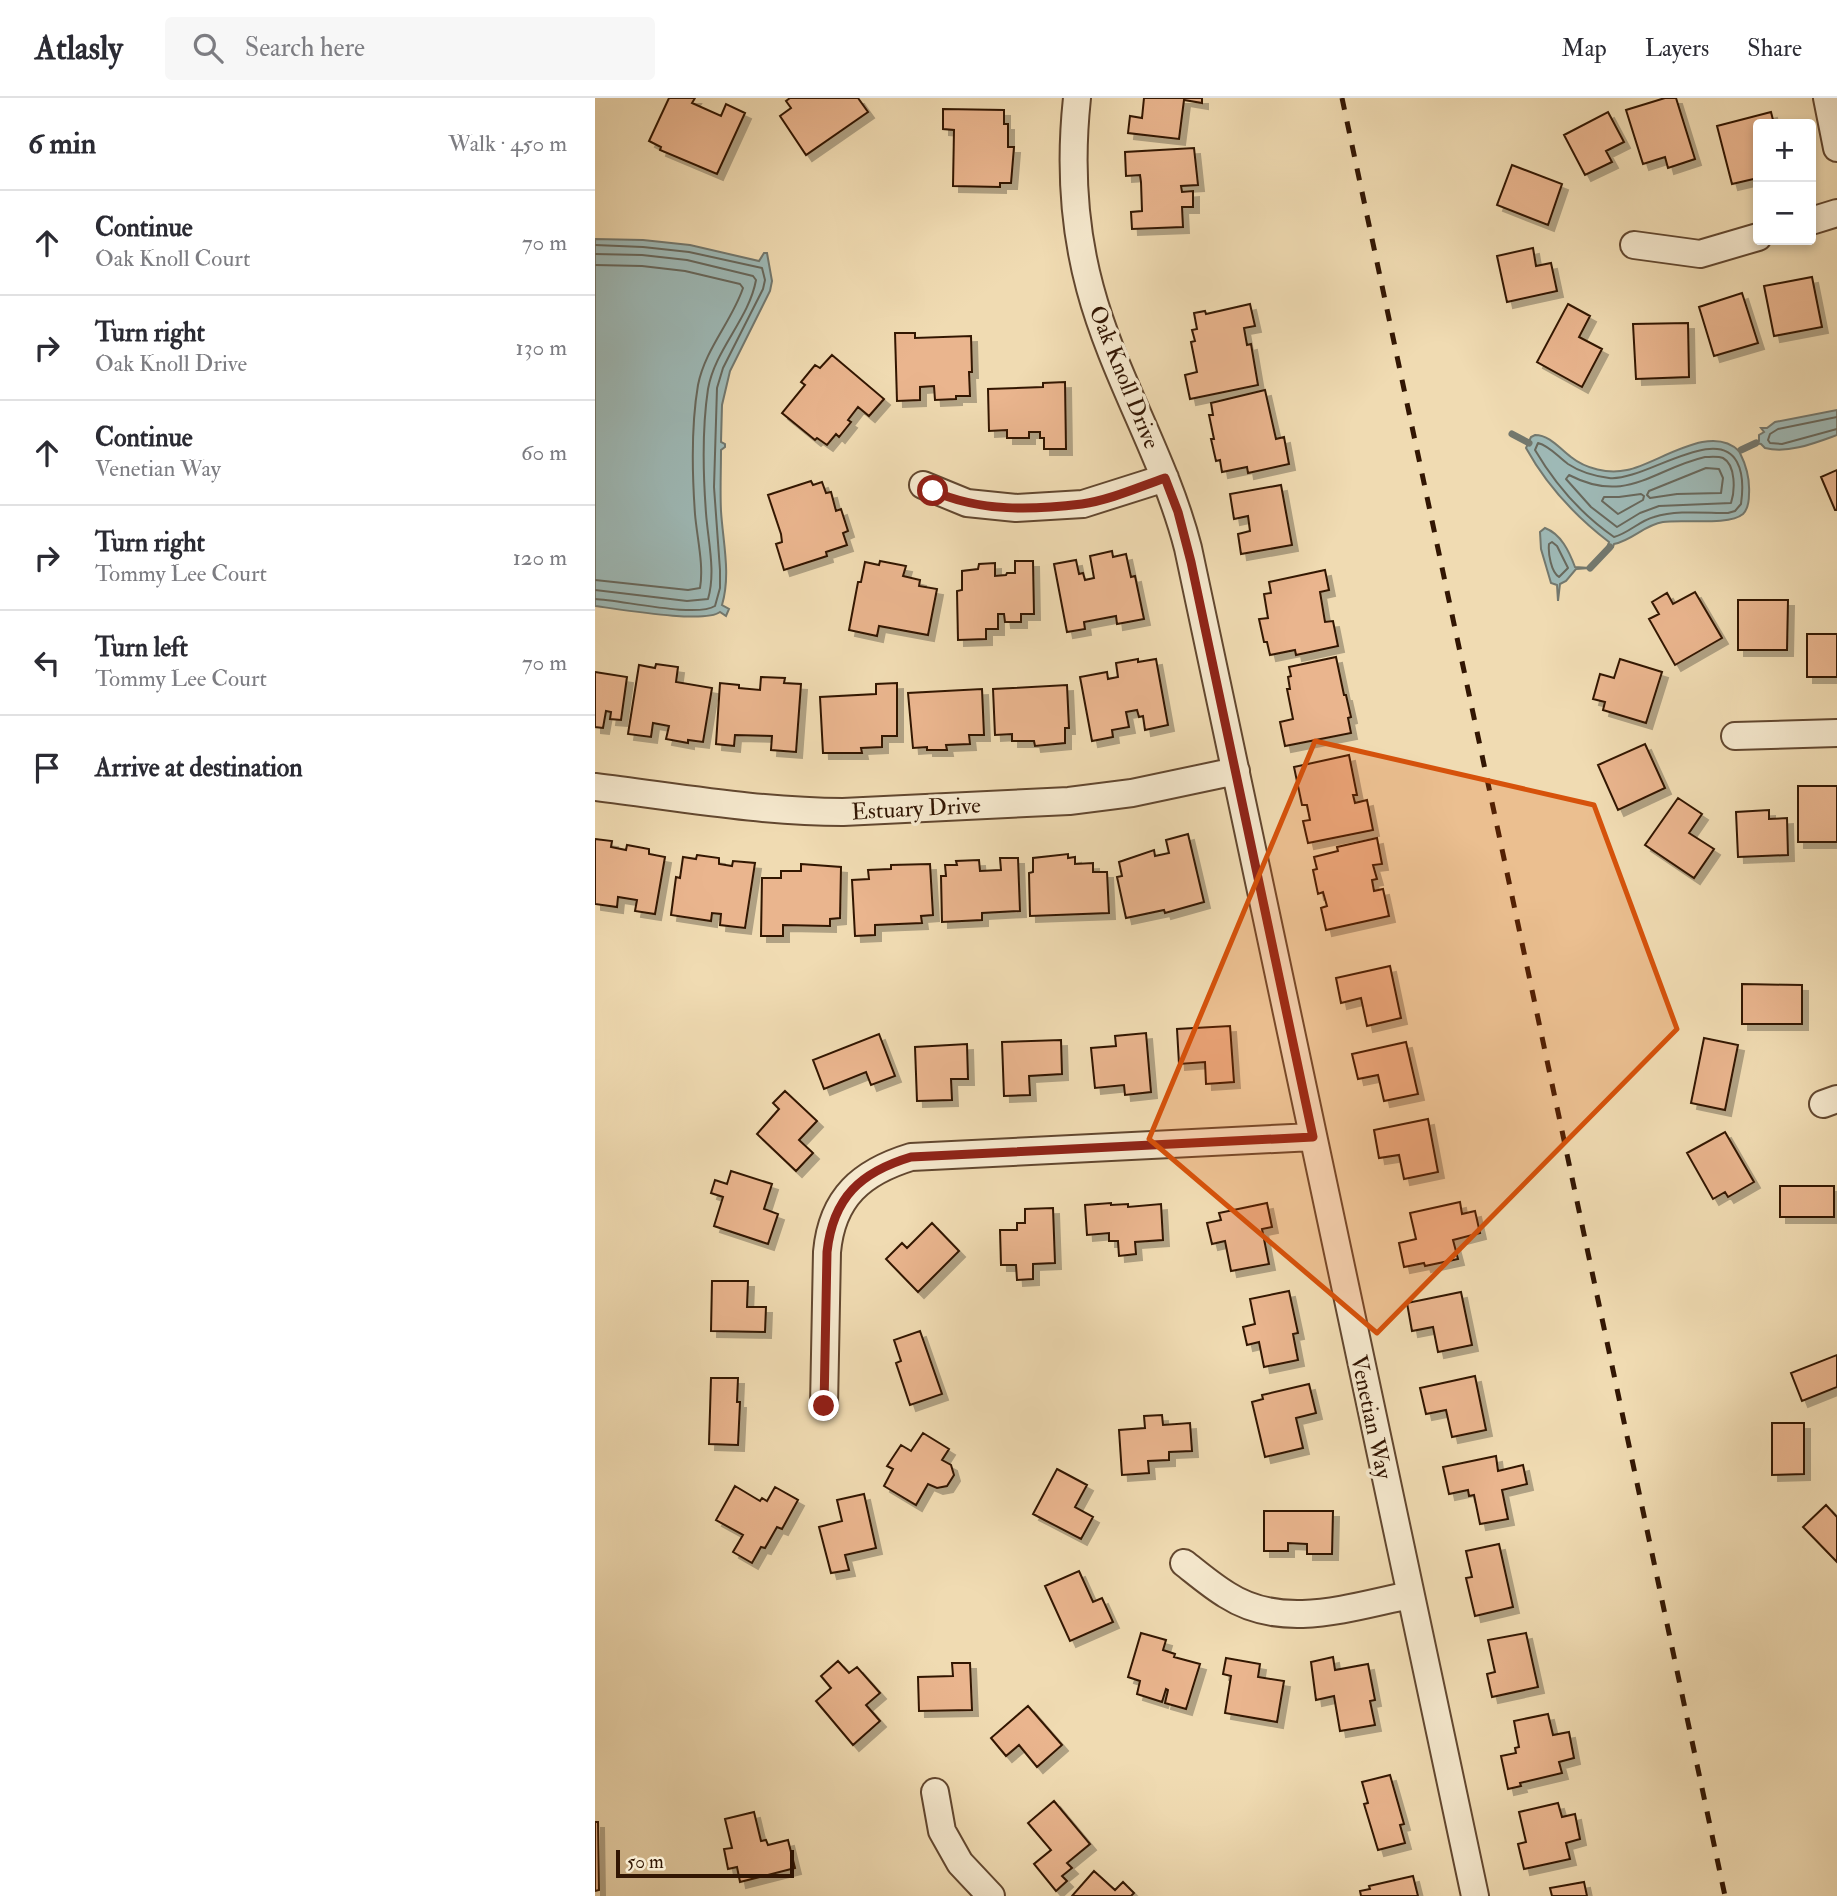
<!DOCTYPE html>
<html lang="en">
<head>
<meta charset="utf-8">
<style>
	:root { --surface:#fff; --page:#f7f7f7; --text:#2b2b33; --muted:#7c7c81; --line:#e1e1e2 }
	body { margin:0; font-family:"IM FELL Double Pica",serif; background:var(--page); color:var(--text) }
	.controls { position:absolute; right:21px; top:21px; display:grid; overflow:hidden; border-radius:7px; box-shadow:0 4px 10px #0003 }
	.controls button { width:63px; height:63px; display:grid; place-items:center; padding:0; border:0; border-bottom:2px solid var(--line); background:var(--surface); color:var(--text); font:35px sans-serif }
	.scale { position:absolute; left:21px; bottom:18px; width:178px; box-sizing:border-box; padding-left:7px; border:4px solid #321603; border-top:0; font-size:19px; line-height:24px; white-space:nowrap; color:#321603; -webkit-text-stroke:5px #f5e8cd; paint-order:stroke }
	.stop { position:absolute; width:21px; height:21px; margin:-16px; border:5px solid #8f2418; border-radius:50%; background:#fff }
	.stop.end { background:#8f2418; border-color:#fff; box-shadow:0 2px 7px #0008 }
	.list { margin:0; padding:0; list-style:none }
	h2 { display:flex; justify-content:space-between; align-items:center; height:91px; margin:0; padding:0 28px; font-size:30px }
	h2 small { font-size:23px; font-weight:400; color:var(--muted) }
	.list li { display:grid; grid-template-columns:46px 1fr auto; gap:21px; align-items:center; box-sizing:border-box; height:105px; padding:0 28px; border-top:2px solid var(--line) }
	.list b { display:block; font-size:26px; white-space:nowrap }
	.list p { margin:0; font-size:23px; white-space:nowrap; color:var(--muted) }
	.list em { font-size:23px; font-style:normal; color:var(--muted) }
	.icon { flex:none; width:38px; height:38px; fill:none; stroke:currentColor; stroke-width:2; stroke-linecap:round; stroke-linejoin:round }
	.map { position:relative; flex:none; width:1242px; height:1798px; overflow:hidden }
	header { display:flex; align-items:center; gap:42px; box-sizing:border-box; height:98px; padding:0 35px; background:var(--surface); border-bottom:2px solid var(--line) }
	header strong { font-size:33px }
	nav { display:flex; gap:38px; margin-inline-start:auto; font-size:24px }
	.search { width:490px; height:63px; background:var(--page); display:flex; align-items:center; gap:18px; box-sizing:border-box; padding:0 24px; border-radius:7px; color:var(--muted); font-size:26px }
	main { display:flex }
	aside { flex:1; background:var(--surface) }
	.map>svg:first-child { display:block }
</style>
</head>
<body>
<header>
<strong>Atlasly</strong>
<div class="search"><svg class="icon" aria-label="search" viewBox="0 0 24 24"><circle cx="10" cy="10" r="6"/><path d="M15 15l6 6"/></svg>Search here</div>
<nav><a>Map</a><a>Layers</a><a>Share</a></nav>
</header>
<main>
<aside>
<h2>6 min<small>Walk · 450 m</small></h2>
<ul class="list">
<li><svg class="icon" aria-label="ahead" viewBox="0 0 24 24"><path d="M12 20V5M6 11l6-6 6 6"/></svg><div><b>Continue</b><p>Oak Knoll Court</p></div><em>70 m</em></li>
<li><svg class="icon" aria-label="right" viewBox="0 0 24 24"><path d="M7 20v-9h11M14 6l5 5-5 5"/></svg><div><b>Turn right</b><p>Oak Knoll Drive</p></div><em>130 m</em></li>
<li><svg class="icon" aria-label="ahead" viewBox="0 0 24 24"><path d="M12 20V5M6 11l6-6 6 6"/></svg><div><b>Continue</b><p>Venetian Way</p></div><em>60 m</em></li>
<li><svg class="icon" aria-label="right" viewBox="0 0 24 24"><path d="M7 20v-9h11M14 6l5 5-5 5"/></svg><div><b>Turn right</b><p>Tommy Lee Court</p></div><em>120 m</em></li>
<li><svg class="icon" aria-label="left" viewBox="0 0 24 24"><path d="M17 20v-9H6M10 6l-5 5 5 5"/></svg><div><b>Turn left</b><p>Tommy Lee Court</p></div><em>70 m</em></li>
<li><svg class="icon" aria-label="arrive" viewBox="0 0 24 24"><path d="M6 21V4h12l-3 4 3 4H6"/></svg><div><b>Arrive at destination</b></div></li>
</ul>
</aside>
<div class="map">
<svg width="1242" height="1798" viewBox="0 0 1242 1798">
	<defs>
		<filter id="shadow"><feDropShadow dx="6" dy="6" stdDeviation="0" flood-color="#0004"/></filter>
	</defs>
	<rect width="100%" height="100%" fill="#f0dbb2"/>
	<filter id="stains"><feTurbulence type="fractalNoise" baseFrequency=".00286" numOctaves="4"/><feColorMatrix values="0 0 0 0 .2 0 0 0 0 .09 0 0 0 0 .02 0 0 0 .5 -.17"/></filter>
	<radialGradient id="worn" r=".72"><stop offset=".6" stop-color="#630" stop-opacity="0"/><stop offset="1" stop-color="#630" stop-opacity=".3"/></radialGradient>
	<path fill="#9eb9b6" stroke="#73786e" stroke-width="2" d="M0,141L48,142L95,147L164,163L169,155H172L177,183L175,193L135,273L127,307L126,344L130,346V349L126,352C126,373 125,393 126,413C128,445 136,476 127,507L134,511L131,518L125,514C109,526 24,511 0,508Z
		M1242,312V337C1220,345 1193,356 1170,350L1166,346L1160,345L1164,343V337L1169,334L1166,330H1172L1180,324Z
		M940,337C955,337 965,351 976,359C991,371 1013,376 1032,372C1063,366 1115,324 1144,353L1146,352L1145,355C1152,369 1155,381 1154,396C1154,403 1153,411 1148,416C1134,428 1087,421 1068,424C1049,427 1038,442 1019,446L1018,449L1012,450L1014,444C980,418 952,388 931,350L936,339Z
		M950,430C966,436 974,453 980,469L995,470L981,471L971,483L965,486L963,503L962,487L956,485L946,451L945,434Z"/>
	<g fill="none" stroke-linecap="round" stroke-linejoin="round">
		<path stroke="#68685c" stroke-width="2" d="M0,147L48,149L94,154L167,170L170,182L168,191L128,270L122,290L119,389L125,472V490L120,508C101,520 26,502 0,501
			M0,156L47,157L92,162L158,178L161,182C154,221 120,251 113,291C107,331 108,375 111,415C113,443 121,474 113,501L92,503L0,492
			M0,167L47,168L90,173L145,186L148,190C137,223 110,251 103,287C96,328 97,374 100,416C102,440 109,467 105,490L93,492L0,482
			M1242,319L1183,331L1175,336L1173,342L1175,345L1187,346L1242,331
			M943,345C955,348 963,359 973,366C985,374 999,378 1014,380C1048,384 1122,325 1142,364C1149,377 1148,392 1146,406L1140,413L1133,415C1109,415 1082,412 1059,419C1044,423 1034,435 1019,439C986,416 960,386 940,352Z
			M1110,359C1115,359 1123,358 1128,360C1141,367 1140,393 1136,405L1064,408L1045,415L1022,429L996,409L971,381L974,377C1032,407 1058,371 1110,359Z
			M1111,370L1124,371L1128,380L1126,395L1082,396L1055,400L1052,397L1054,393Z
			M1046,396L1049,398L1048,402L1023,416L1007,403L1009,399H1024Z
			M957,444L962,448L973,470L964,479C956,474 953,455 954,446Z"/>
		<path stroke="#73786e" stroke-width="7" d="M917,336L934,345
			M1146,352L1161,345
			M995,470L1015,449"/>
	</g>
	<path fill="#eab58e" stroke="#321603" stroke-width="2" filter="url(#shadow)" d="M74,0H100L97,5L126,18L131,6L150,15L122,76L65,52L66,49L54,43Z
		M195,0H263L273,14L211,57L185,18L196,10L191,3Z
		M549,0H607V5L589,2L584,41L533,35L535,18L547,20Z
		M1070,0H1081L1100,61L1073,70L1070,59L1048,66L1031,12Z
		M348,11L409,12V26H413V49H419L416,85H405V89L358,88L359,32L348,31Z
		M1013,14L1029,44L1011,53L1017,64L990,77L969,37Z
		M1176,14L1179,26H1163V80L1137,86L1122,28Z
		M599,50L603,87L586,88L587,94L598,93V109H587L588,129L537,131L536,114L547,113L546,84L545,77L531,78L530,54Z
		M917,67L967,86L953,127L902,107Z
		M938,150L941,168L956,165L962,193L912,204L902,158Z
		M1217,179L1227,229L1179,238L1169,188Z
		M1147,195L1163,245L1119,258L1104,209Z
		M655,206L660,228L649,230L652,247L656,246L663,287L595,301L590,277L602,274L596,244L600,243L597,232L602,231L599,215L610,213L611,216Z
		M973,206L995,218L984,239L1007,251L987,289L942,264Z
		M1093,225L1094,279L1041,281L1038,226Z
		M300,235H320V240L376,238L377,274H374L375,298H361V301L340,302L339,288L325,289V302L302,303Z
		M237,257L289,301L274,318L263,309L253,322L256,324L244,339L241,336L232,347L222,340L220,342L187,315L210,287L206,284L220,267L225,270Z
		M470,284L471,351H449V340H445V334H434V340H412V332L394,333L393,291L448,289V285Z
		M670,292L681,341L689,339L694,366L653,375L652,369L627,374L625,362L621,363L616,341H619L614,317H618L616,305Z
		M1242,372V412H1240L1226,379Z
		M216,383L218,387L227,384L231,395L236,394L241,413L246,411L253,433L248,435L252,447L231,454L232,458L189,472L181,446L187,444L186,436L173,397Z
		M686,387L697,447L646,456L643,436L655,433L653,418L639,421L635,396Z
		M517,453L518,459L531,456L536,479L540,478L549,521L522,526L521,518L489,524L490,531L472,534L459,466L481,462L484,476L488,475L490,482L499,480L495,458Z
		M285,463L311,468L308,478L325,482L324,488L342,491L333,537L284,528L282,538L254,532L263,484H266L270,464L284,467Z
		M420,463H438L439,516H426V524H410L409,516H403V531H391V541L363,542L362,493L367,492V473L383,471L384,466L400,465V478L411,477L412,475H420Z
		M730,472L734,492L725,494L730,524L738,523L743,548L701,557L700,552L675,557L672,544H669L664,521L673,520L669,496L676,495L674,484Z
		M1100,494L1127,540L1080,567L1054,521L1064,516L1057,504L1072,495L1078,506Z
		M1143,502H1193L1192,552H1143Z
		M1212,536H1242V579H1212Z
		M741,559L749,597H751L756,619L753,620L756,635L690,648L685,624L698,621L692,591H695L693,579L696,578L694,569Z
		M543,561V564L561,561L573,627L550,632L548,618L544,619L542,612L531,614L534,629L517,632L518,639L497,643L485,579L512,574L513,581L523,579L521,565Z
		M1025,561L1067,574L1051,625L1008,612L1010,604L998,601L1005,576L1019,580Z
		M61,566L83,569L81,584L117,590L108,644L93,642V645L71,641L74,628L58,625L56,639L33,636L44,567L60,570Z
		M0,574L32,579L26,622L15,621L16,614L11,613L8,630L0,629Z
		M166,579L190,580L189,585L206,586L201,654L176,652L177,638L140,637L139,648L121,646L125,585L144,587V590L165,592Z
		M302,585V638H287V649L266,650L267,655H228L225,599L281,596V586Z
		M472,587L474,630H470V645L440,648L439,643H417V636L400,637L398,591Z
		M387,591L389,637H374L375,646L351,647L352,652H332V649L318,650L313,595Z
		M1050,646L1070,690L1023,712L1003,667Z
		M754,657L762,697H758L760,705L772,702L778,732L713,745L708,723L715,722L712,707H707L699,669Z
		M1203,688H1242V744H1203Z
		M1083,700L1107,716L1094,735L1119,751L1099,780L1050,747Z
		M1174,712V721L1192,720L1193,757L1143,759L1141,714Z
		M593,736L609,804L570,815L569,812L531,820L522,779L527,778L524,764L559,752L560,758L574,755L571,742Z
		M782,740L787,766L778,767L782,781L777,782L779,793L788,791L794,818L731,832L726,810L732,808L728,794L723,796L718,772L722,771L719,759L743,753L742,749Z
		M0,741L17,743L16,749L31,752L32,747L54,751V756L70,759L60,816L40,813L42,802L23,799L22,809L0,806Z
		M473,756V760L480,759V766L498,765V774H512L514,815L435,818L434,775L438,774V760Z
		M102,757L124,760V766L137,768L138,763L160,765L150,830L125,827L126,816L117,815L116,823L76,817L81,779L85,780L88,759L101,761Z
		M405,760H423L425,813L387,815V822L347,824L346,778H351L350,767H362L361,763L384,762L385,773L406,772Z
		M206,766L246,769L245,820L235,821V828L188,827V838H166L167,780H186V773H206Z
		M335,766L338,817L326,818L327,825L280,827V837L260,838L257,782L274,781L273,772L296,771V767Z
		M795,868L806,920L772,928L766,900L746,905L741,880Z
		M1147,886L1207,887V926H1147Z
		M635,928L639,984L611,986L610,964L584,966L582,931Z
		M551,935L556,994L530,997L529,987L500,990L496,950L521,948L520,938Z
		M284,936L300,978L276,987L271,974L229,991L218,962Z
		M1109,940L1143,947L1130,1012L1096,1005Z
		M466,942L467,976L434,978L435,997L409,998L407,944Z
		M811,944L823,996L789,1003L783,977L763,981L757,956Z
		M372,946L373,981H356L357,1002L322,1003L320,949Z
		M190,993L222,1023L204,1042L218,1055L201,1073L162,1036L184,1011L178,1005Z
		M833,1021L843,1074L809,1081L804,1057L784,1060L779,1032Z
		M1130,1034L1159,1084L1133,1099L1130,1094L1118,1101L1092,1055Z
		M136,1073L177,1086L169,1111L183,1116L173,1146L119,1128L128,1099L116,1095L120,1082L132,1086Z
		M1185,1088H1239V1119H1185Z
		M865,1104L867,1116L880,1113L885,1135L858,1142L863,1161L830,1168L829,1165L809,1169L804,1145L821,1141L815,1115Z
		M516,1105V1107L533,1106V1109L566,1106L568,1142L540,1144L541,1156L524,1158L523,1143H514V1135L492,1137L490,1107Z
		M672,1105L677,1129L667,1131L674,1166L636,1173L630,1143L617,1146L612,1125L626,1122L624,1115Z
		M458,1110L460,1165L438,1166V1181L422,1182L421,1167H406L405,1132H422V1125H430V1111Z
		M337,1125L364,1153L323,1194L291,1161L307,1145L312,1150Z
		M117,1183H153L152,1209H171L170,1234L116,1233Z
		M694,1193L703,1235L698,1236L703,1262L669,1269L664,1244L652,1247L648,1229L660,1226L655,1201Z
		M866,1194L877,1247L843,1254L838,1229L817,1233L812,1205Z
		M325,1233L347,1296L315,1307L301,1265L306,1263L299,1242Z
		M1242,1257V1289L1207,1303L1196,1275Z
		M880,1278L891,1332L857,1339L851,1312L831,1316L825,1290Z
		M116,1280H143L142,1304H145L143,1347L114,1346Z
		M714,1286L721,1315L701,1320L708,1350L670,1359L657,1304L668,1301L667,1297Z
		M567,1317L568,1327L595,1325L597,1353L574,1354V1362L553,1363L554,1375L527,1377L524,1332L550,1330L549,1318Z
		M1177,1325H1209V1376L1177,1377Z
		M328,1335L354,1351L347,1362L356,1367L359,1377L352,1388L342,1390L333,1386L321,1407L289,1388L298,1371L292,1368L306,1347L316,1353Z
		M901,1358L903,1373L928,1367L932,1386L907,1392L913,1421L885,1426L879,1397L874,1398L873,1392L854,1396L848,1369Z
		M462,1371L492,1387L480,1409L498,1419L486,1441L438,1416Z
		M140,1388L165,1403L167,1400L172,1403L180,1389L203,1402L187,1431L182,1429L170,1450L166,1449L157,1465L138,1454L148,1437L121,1422Z
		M269,1396L281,1450L250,1457L254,1472L236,1475L224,1429L247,1423L242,1402Z
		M1231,1407L1242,1419V1464L1208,1429Z
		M669,1413H738L737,1456H712V1446L693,1445V1453H669Z
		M904,1446L918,1509L880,1518L871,1480L877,1479L871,1453Z
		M484,1473L498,1504L507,1500L518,1524L475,1543L450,1488Z
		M546,1535L571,1542L568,1552L580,1556L579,1559L605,1566L591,1611L570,1605L573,1592L571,1591L567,1604L542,1596L545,1583L533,1579Z
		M931,1535L943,1589L897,1599L892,1576L900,1574L893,1542Z
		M738,1559L740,1572L773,1566L780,1602L775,1603L780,1627L745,1633L739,1598L721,1602L716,1564Z
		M631,1560L665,1566L663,1579L689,1583L682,1624L630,1615L636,1578L628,1576Z
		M243,1563L254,1575L262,1569L285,1595L271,1607L285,1623L258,1647L221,1603L236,1590L226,1578Z
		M357,1565H375L377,1612L324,1613L323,1579L358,1578Z
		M433,1608L467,1647L442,1669L424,1647L411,1658L396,1640Z
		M953,1616L958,1637L974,1634L979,1660L964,1664L967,1675L925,1685L926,1688L913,1691L906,1658L921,1655L920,1650L924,1649L919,1623Z
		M795,1677L809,1726L805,1727L810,1745L783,1752L769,1706L773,1705L767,1684Z
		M459,1703L495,1746L472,1765L477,1770L467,1778L472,1783L461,1793L439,1766L456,1752L433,1725Z
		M963,1705L967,1719L980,1716L985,1741L971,1745L975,1761L929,1771L923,1746L931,1744L924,1714Z
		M159,1714L166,1743L171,1742L173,1747L193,1742L200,1770L145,1784L142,1769L133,1771L129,1751L137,1750L130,1721Z
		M0,1724H3L4,1792L0,1793Z
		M499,1773L520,1792L528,1784L539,1795L536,1798H477Z
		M818,1778L823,1798H766L765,1793L775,1791L774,1788Z
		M989,1784L992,1798H957L955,1790Z"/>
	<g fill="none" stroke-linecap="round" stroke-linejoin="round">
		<defs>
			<path id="minor" d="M482,0C475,65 478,127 495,190C519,280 570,360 593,450L880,1798
				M1232,0L1242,50
				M1216,123L1242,115
				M1039,147L1105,156L1163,139
				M328,387L372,405L421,410L488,406L570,380
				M1140,638L1242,635
				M0,689C82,699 165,714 248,714L474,703L537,695L641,673
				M1228,1006L1242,1001
				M229,1308L232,1154C237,1099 267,1074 316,1059L718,1039
				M589,1465C603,1476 617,1488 632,1497C688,1533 755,1509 815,1497
				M340,1694L347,1733L365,1765L396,1798"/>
		</defs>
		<use href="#minor" stroke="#62472f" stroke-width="30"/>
		<use href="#minor" stroke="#f5e8cd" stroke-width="26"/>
		<path stroke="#321603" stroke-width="5" stroke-dasharray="12 12" stroke-linecap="butt" d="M747,0L1130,1798"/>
	</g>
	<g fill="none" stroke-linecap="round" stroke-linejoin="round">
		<path stroke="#8f2418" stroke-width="9" d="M229,1308L232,1154C238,1099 266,1074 316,1059L718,1039L596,464L583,414L570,380C544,389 515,402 487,406C438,412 385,414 338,393"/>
	</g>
	<path fill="#d6520b" fill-opacity="0.2" stroke="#d6520b" stroke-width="5" stroke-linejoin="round" d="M720,643L999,707L1082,931L782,1235L554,1041Z"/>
	<g text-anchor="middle" stroke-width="7" stroke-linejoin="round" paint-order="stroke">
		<g font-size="23" fill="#321603" stroke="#f5e8cd">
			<text transform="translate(530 279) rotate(68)" y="8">Oak Knoll Drive</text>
			<text transform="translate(321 710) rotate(-3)" y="8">Estuary Drive</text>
			<text transform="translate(777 1319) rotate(78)" y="8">Venetian Way</text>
		</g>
	</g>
	<rect width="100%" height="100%" filter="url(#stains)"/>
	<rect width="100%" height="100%" fill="url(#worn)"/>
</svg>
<div class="controls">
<button>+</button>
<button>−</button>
</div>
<div class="scale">50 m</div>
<div class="stop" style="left:338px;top:393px"></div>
<div class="stop end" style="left:229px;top:1308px"></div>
</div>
</main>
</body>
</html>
